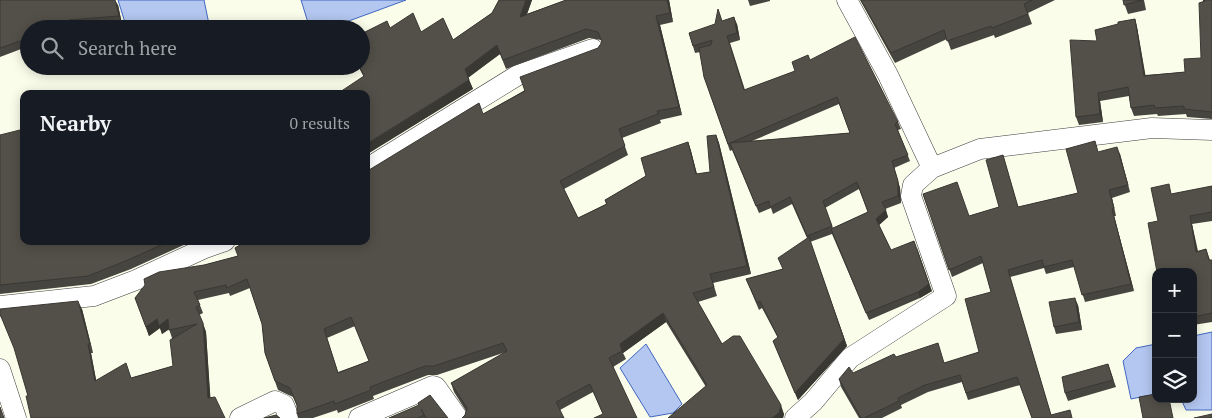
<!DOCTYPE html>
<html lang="en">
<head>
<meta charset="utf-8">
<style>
	:root { --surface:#171b24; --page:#242831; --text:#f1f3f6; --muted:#9ea1a6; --line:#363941 }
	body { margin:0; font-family:"PT Serif",serif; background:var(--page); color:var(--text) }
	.controls { position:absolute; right:15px; bottom:15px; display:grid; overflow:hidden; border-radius:10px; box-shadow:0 2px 12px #0003 }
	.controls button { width:45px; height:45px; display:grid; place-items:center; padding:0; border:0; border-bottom:1px solid var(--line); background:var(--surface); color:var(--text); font:25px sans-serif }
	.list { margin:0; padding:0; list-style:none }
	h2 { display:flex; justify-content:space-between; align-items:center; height:65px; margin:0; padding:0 20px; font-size:21px }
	h2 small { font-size:16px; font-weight:400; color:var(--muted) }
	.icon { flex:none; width:28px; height:28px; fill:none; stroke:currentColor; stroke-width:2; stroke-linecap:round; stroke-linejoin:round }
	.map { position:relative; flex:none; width:1212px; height:418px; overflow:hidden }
	.search { position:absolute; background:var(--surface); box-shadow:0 2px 12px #0003; left:20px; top:20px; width:350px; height:55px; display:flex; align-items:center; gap:12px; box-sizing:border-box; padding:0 18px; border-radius:28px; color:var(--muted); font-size:19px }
	.panel { position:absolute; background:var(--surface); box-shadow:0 2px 12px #0003; left:20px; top:90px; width:350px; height:155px; border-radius:10px }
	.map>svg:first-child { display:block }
</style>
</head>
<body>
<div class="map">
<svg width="1212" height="418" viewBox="0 0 1212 418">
	<rect width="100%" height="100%" fill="#fbfdeb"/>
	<path fill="#b4c7f0" stroke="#4167c1" d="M118,0H204L210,29H127Z
		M301,0H406L327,29H310Z
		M1212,332V410H1186L1181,399H1193V336Z
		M646,344L682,404L673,413L650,417L620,368Z
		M1156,344V394L1131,399L1123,361L1136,348Z"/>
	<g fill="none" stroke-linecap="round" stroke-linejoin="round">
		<defs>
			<path id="street" d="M932,168L980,149L1152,128L1212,130
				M366,169L518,75L593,49
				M0,306L94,296L136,280L205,248L225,241
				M0,369L16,418
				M240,418L275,401L284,405L289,418
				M359,418L433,386L436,387L458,418
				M795,418L813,402L850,358L946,296L911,196L913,185L932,168L888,75L847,0"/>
		</defs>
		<use href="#street" stroke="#3e3e3e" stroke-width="21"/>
		<use href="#street" stroke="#fff" stroke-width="20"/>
	</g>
	<path fill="#47453f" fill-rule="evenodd" d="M0,0L118,5L122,24L72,28V29H29V46L0,57Z
		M499,0H532L527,14L566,0H669L673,22L660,25L682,115L660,120L661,123L622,138L628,155L564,189L578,218L606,204L605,200L646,176L688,142L691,151L697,174L710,172L716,135L719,143L751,274L713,283L717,296L698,302L722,344L784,414L783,418H668L706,387L666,322L623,353L626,359L613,367L603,414L593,392L560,410L465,415L466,411L454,392L451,383L506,352L437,375H428L373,396L374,399L338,413L337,410L313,418H298L297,414V406L293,397L278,390L265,353L262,324L250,288L230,296L229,293L198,300L203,313L199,315L206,332L210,397L225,418L28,396L16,352L0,314L82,309L93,353H91L96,380L131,378L173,366L172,338L169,329L162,334L160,328L149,336L135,298L204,265L238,256L239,245L238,241H366L369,170L483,114L598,48L602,42L601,40L589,38L506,69L500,54L468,77L473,89L364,77L358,66H361L390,28L421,32L453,40L492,13ZM355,326L369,361L338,372L327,338Z
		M748,0H770V1L750,6Z
		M860,0H1055L1028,13L1032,24L995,38L994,35L951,50L947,39L895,63Z
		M1123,0H1144L1146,10L1128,14Z
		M1203,0H1212V119L1187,117L1186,114L1158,116L1157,114L1134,116L1131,108L1129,96L1100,101L1103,122L1079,125L1076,117L1097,41L1118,24L1135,19L1137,27L1145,75L1185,72L1201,58Z
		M737,24L740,40L730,43L745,90L795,71L810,60L898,122L901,129L898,130L910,161L894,168L900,188L901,203L885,209L888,217L879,225L891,250L932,291L920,298L869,320L832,234L810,242L847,346L798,400L773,341L778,338L762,308L759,310L746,279L783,269L807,238L792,204L773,214L771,208L759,213L732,150L730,151L704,77L700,52L695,53L689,33ZM839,104L850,133L752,141ZM859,189L868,212L833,228L825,208Z
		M0,135L24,241H187L188,243L131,269L91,284L0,294Z
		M1099,152L1120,154L1130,192L1112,198L1116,216H1114L1134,291L1085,302L1074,267L1046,274L1044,268L1010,277L1051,415L1072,418H1032L1020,385L968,400L962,382L928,392L901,405L902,408L882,418H859L841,387L839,379L896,357L945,363L979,352L991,292L983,263L952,277L923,194L969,216L999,207L1003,155L1018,207L1078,193Z
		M1212,186V221L1192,224L1198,251L1206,249L1210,260H1212V322L1193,325V272L1158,221L1172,194Z
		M1078,305L1082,330L1056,334L1054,327Z
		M1108,364L1116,387L1068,401L1065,393Z
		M418,403L448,418H389L419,406Z"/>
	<path fill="#3a3833" d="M115,0L118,5L122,24L119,16Z
		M526,0H532L523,25L520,17Z
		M667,0H669L673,22L670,13Z
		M656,16L660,25L682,115L679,107Z
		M734,17L737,24L740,40L737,33Z
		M1135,19L1137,27L1147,84L1144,76Z
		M497,45L500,54L468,78L465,69Z
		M469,80L473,89L366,155V144Z
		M1098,93L1100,101L1103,122L1100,114Z
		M716,135L719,143L751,274L747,266Z
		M688,142L691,151L699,183L696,174Z
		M1117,147L1120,154L1130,192L1128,185Z
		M892,161L900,188L901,203L898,196Z
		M1109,190L1112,198L1116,216L1114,208Z
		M1112,209L1114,216L1134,291L1131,284Z
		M886,210L888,217L878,226L876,219Z
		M1190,216L1192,224L1199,260L1196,252Z
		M811,244L847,346L798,400L795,393Z
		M917,248L932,291L920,298L918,292Z
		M1075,298L1078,305L1082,330L1079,322Z
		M78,301L82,309L93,353L90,344Z
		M663,313L666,322L623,353L620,344Z
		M157,319H168L171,328L162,334L160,328L149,336L146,327Z
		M203,323L206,332L211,406L208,398Z
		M88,344L91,353L98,390L95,381Z
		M781,405L784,414L783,418H772Z"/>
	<path fill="#535049" stroke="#3a3833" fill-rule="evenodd" d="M0,0H115L119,16L69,20L71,29H29V38L0,48Z
		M499,0H526L520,17L566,0H667L670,13L656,16L679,107L657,111L658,114L619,129L625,146L560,181L578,218L607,204L605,200L646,176L641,158L688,142L696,174L710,172L707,136L716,135L747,266L710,274L714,287L693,293L722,344L733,336H740L781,405L779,413L772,418H668L707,385L663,313L620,344L622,351L609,358L637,418H594L603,414L590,384L556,402L564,418H462L465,415L467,408L451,383L507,351L503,343L434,366H425L370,387L371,390L335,404L334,401L297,414V405L290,388L275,381L265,353L262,324L247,279L227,288L226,285L194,292L200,305L196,307L203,323L208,398L215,397L225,418H31L26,396H28L14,348L0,314V309L78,301L90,344H88L95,381L126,363L131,378L173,366L170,340L197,324L169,330L168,319L159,326L157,319L146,327L135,298L145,285L144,279L159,272L204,265L238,256L235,248L240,245L238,241H366V171L369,170L479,103L483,114L525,91L520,77L598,48L602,42L598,32L586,29L503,60L497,45L465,69L469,80L366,144V94H337L364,76L359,66H361V34L387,21L390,28L413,13L421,32L443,18L453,40L492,13ZM351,317L369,361L338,373L324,329Z
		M861,0H1032L1024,4L1028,14L992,28L991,26L947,41L944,30L891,53Z
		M1123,0H1142L1124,5Z
		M1204,0H1212V112L1184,109V106L1155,108L1154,105L1131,108L1128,87L1098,93L1100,114L1076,117L1070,40L1097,41L1095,30L1118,24V22L1135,19L1144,76L1185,72L1184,59L1201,58L1199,3L1205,1Z
		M718,9L722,21L734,17L737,33L727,36L744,90L795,71L792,62L808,55L810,60L855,37L898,122L895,124L908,155L892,161L898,181V196L882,202L886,210L876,219L891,250L914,241L929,284L918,292L866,313L831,229L868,212L857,182L823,201L832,226L807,236L790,197L770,207L769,201L756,206L730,143L728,144L704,77L699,48L711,45L712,40L693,46L689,33L715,24ZM837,97L850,133L730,143Z
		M24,129V241H170L128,260L88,276L0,285V135Z
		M1095,141L1098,152L1117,147L1128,185L1109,190L1114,208L1112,209L1131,284L1082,295L1072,260L1044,267L1042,260L1008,270L1051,415L1070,410L1072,418H1032L1017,377L966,393L960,375L925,385L898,398L899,401L864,418H861L839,379L849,367L853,373L894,354L896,357L938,343L944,363L979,352L965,299L991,292L981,256L949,270L923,194L957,182L969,216L999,207L986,160L1003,155L1018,207L1078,193L1066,149Z
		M1169,184L1171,194L1212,186V212L1190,216L1196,252L1206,249L1209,260H1212V313L1193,317V272H1157L1148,223L1158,221L1151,188Z
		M809,237L844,339L795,393L773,341L778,337L760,301L757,303L746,279L783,269L778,258Z
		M1075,298L1079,322L1054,327L1049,302Z
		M1108,364L1113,380L1065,393L1062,377Z
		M1156,394V399H1169L1173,418H1143L1139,397Z
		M430,395L448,418H426L421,409L424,415L418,418H389L419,405L418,403Z
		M0,407L4,418H0Z
		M1212,414V418H1194Z
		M276,415L280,418H264Z"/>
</svg>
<div class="controls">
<button>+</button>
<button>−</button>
<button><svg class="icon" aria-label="layers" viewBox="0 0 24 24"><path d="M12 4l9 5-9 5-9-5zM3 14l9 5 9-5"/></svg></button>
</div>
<div class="search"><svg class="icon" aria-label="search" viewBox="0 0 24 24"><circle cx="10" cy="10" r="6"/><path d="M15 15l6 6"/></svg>Search here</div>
<section class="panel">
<h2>Nearby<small>0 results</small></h2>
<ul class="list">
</ul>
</section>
</div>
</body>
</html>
